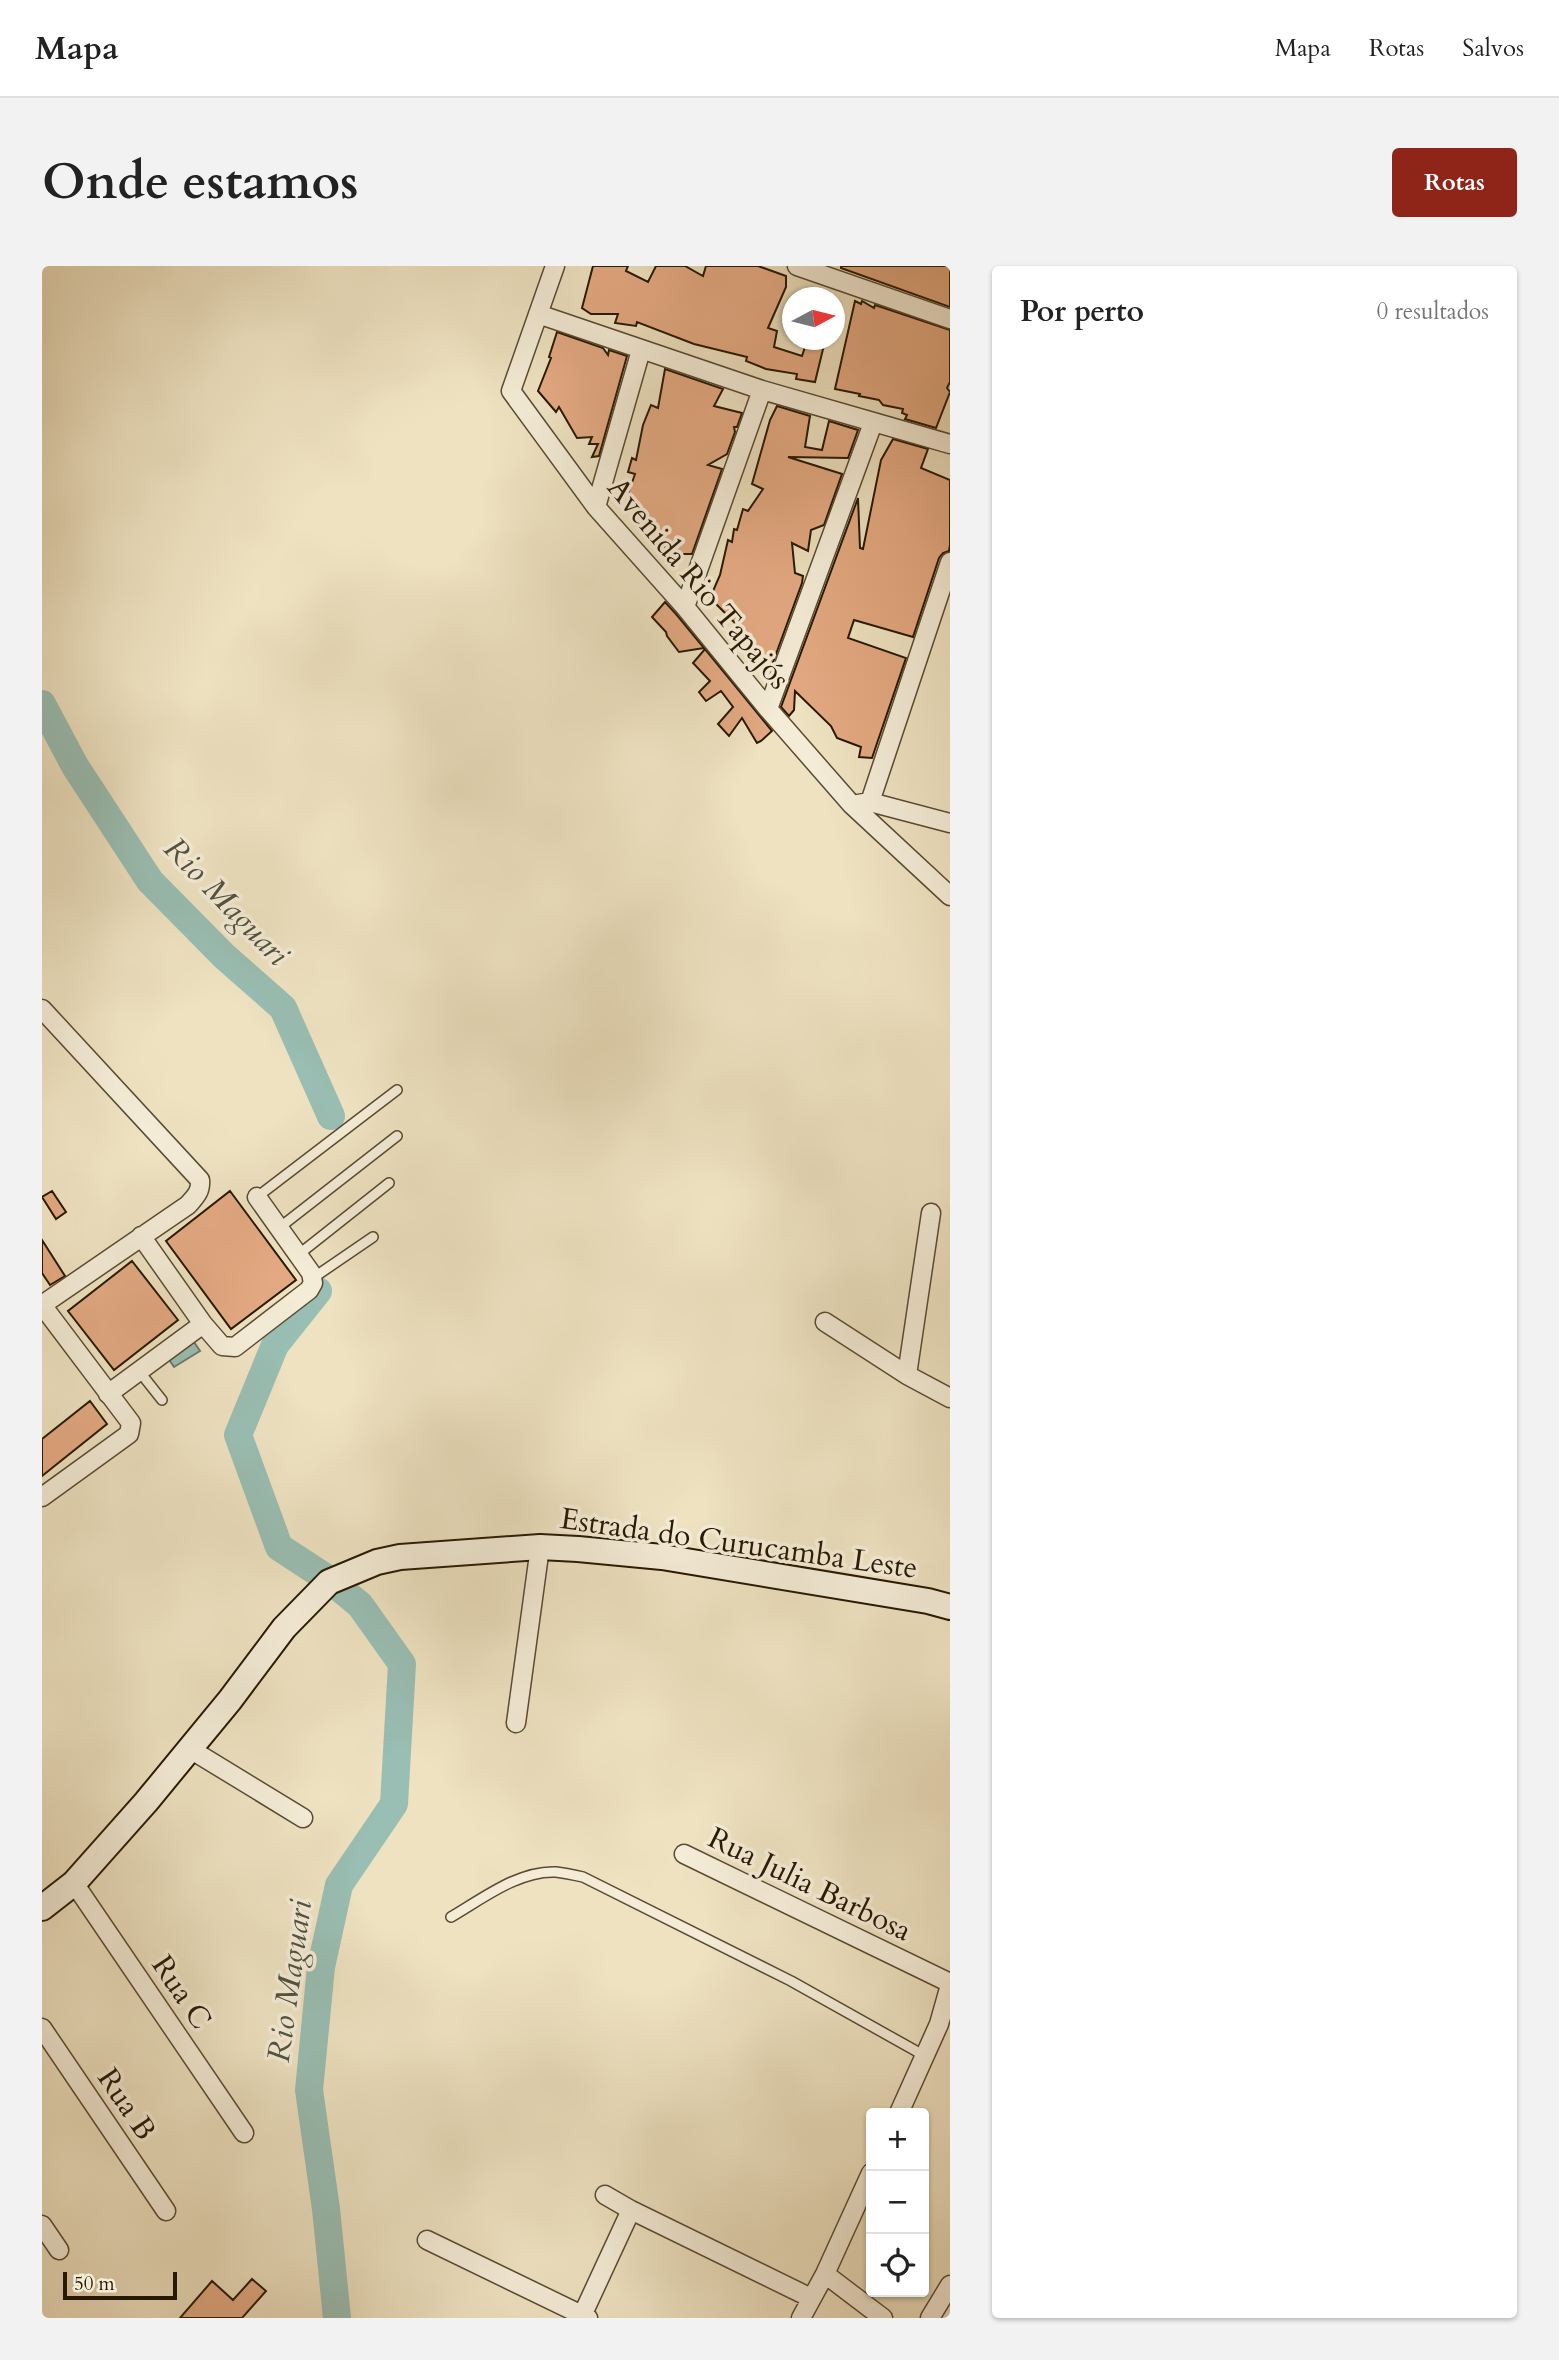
<!DOCTYPE html>
<html lang="pt">
<head>
<meta charset="utf-8">
<style>
	:root { --surface:#fff; --page:#f2f2f2; --text:#222; --muted:#767676; --line:#e0e0e0; --accent:#8f2418 }
	body { margin:0; font-family:Cardo,serif; background:var(--page); color:var(--text) }
	.controls { position:absolute; right:21px; bottom:21px; display:grid; overflow:hidden; border-radius:7px; box-shadow:0 2px 5px #0004 }
	.controls button { width:63px; height:63px; display:grid; place-items:center; padding:0; border:0; border-bottom:2px solid var(--line); background:var(--surface); color:var(--text); font:35px sans-serif }
	.compass { position:absolute; left:740px; top:21px; width:63px; height:63px; border-radius:50%; background:var(--surface); box-shadow:0 2px 5px #0004; rotate:83deg }
	.scale { position:absolute; left:21px; bottom:18px; width:114px; box-sizing:border-box; padding-left:7px; border:4px solid #281902; border-top:0; font-size:19px; line-height:24px; white-space:nowrap; color:#281902; -webkit-text-stroke:5px #f4ecd7; paint-order:stroke }
	.list { margin:0; padding:0; list-style:none }
	h2 { display:flex; justify-content:space-between; align-items:center; height:91px; margin:0; padding:0 28px; font-size:30px }
	h2 small { font-size:23px; font-weight:400; color:var(--muted) }
	.icon { flex:none; width:38px; height:38px; fill:none; stroke:currentColor; stroke-width:2; stroke-linecap:round; stroke-linejoin:round }
	.map { position:relative; flex:none; width:908px; height:2052px; overflow:hidden; border-radius:7px }
	header { display:flex; align-items:center; gap:42px; box-sizing:border-box; height:98px; padding:0 35px; background:var(--surface); border-bottom:2px solid var(--line) }
	header strong { font-size:33px }
	nav { display:flex; gap:38px; margin-inline-start:auto; font-size:24px }
	.intro { display:flex; align-items:center; justify-content:space-between; box-sizing:border-box; height:168px; padding:0 42px }
	h1 { margin:0; font-size:49px }
	.button { padding:18px 32px; border-radius:7px; background:var(--accent); color:#fff; font-size:24px; font-weight:700 }
	main { display:flex; gap:42px; padding:0 42px }
	aside { flex:1; background:var(--surface); border-radius:7px; box-shadow:0 2px 5px #0004 }
	.map>svg:first-child { display:block }
</style>
</head>
<body>
<header>
<strong>Mapa</strong>
<nav><a>Mapa</a><a>Rotas</a><a>Salvos</a></nav>
</header>
<div class="intro"><h1>Onde estamos</h1><a class="button">Rotas</a></div>
<main>
<div class="map">
<svg width="908" height="2052" viewBox="0 0 908 2052">
	<rect width="100%" height="100%" fill="#eee2c1"/>
	<filter id="stains"><feTurbulence type="fractalNoise" baseFrequency=".00286" numOctaves="4"/><feColorMatrix values="0 0 0 0 .2 0 0 0 0 .09 0 0 0 0 .02 0 0 0 .5 -.17"/></filter>
	<radialGradient id="worn" r=".72"><stop offset=".6" stop-color="#630" stop-opacity="0"/><stop offset="1" stop-color="#630" stop-opacity=".3"/></radialGradient>
	<path fill="#99beb3" stroke="#6c7c6c" stroke-width="2" d="M152,1076L158,1085L132,1101L126,1092Z"/>
	<g fill="none" stroke-linecap="round" stroke-linejoin="round">
		<path stroke="#99beb3" stroke-width="28" d="M0,438L33,500L108,615L182,690L241,742L289,850
			M276,1025L233,1079L196,1169L237,1281L289,1315L318,1339L360,1398L352,1538L297,1619L279,1701L267,1824L284,1943L295,2052"/>
	</g>
	<path fill="#e3a982" stroke="#281902" stroke-width="2" d="M551,0H586L584,5L606,16L614,0H643L661,10L664,0H716L744,10V21L726,62L735,65L732,81L760,90L764,78L782,79L773,116L754,113L755,108L724,103L704,95L705,91L652,78L595,56L594,60L573,57L576,48H549L540,42Z
		M799,0H908V41L799,2Z
		M813,35L819,38L820,35L832,42L833,39L908,64V116L905,122L908,126L894,162L863,153L865,149L860,147L861,143L841,139L837,134L817,130L818,128L793,123Z
		M515,66L561,82L566,89L567,84L585,90L557,190L550,191L556,178H547L550,171L535,172L517,141L514,146L496,125L509,92L507,91Z
		M623,103L681,123L672,140L700,147L695,161H692L693,166L685,188L666,199L680,203L650,288H639L635,293L620,278L586,228L593,208L586,206L590,192L594,194L601,159L609,139L616,142Z
		M735,140L768,150L763,181L780,184L787,155L816,164L806,192L746,191L800,208L782,259L769,264L766,285L750,277L753,307L761,310L760,317L730,399L726,400L692,356L668,332L678,309L686,274L690,276L692,263L695,264L701,243L706,245L721,223L710,218L728,154Z
		M851,173L886,183L879,202L908,214V279L907,285L901,287L897,292L871,371L812,354L806,372L864,392L830,492L817,491L819,481L795,472L789,460L753,425L752,444L747,450L739,441L816,232L818,282L821,283L839,194Z
		M623,336L634,348L662,382L637,386L625,370L624,366L610,351Z
		M663,383L730,465L719,475L715,477L700,452L687,470L676,458L691,441L679,425L664,435L657,426L668,415L651,397Z
		M10,925L24,946L14,953L0,931Z
		M188,925L254,1014L189,1063L124,975Z
		M0,974L23,1010L8,1019L0,1007Z
		M90,995L136,1054L72,1104L26,1045Z
		M48,1135L65,1158L0,1210V1173Z
		M210,2013L224,2025L200,2052H138L170,2015L191,2034Z"/>
	<g fill="none" stroke-linecap="round" stroke-linejoin="round">
		<defs>
			<path id="lane" d="M215,931L355,824
				M237,962L355,870
				M256,989L347,917
				M271,1012L331,971
				M97,1105L120,1134
				M409,1651C440,1633 477,1604 514,1606C523,1607 532,1609 541,1611L749,1715L883,1790"/>
			<path id="street" d="M513,0L469,125L554,241L643,341L726,443L810,539L908,630
				M755,0L908,53
				M496,48L720,124L908,178
				M554,241L599,84
				M643,341L720,124
				M726,443L831,157
				M828,536L908,557
				M810,539L828,536L908,296
				M0,743L158,914C159,926 153,931 146,939L0,1039
				M99,970L161,1058L180,1080L193,1081L267,1024L271,1017L269,1007L215,931
				M0,1039L89,1157L87,1168L0,1231
				M783,1056L865,1109L908,1132
				M865,1109L889,947
				M66,1128L161,1058
				M474,1457L498,1281
				M148,1483L261,1552
				M642,1588L908,1717
				M32,1617L202,1867
				M0,1762L124,1945
				M857,1847L897,1758L908,1719
				M563,1929L589,1944L769,2032
				M0,1959L17,1984
				M385,1974L546,2052
				M783,2008L841,2052
				M539,2052L589,1944
				M759,2052L783,2008L829,1907
				M888,2052L908,2019"/>
			<path id="secondary" d="M0,1642L32,1617L104,1536L188,1434L242,1362L287,1316L335,1296L358,1291L498,1281L536,1283L620,1291L886,1335L908,1341"/>
		</defs>
		<use href="#lane" stroke="#5a4b32" stroke-width="12"/>
		<use href="#street" stroke="#5a4b32" stroke-width="21"/>
		<use href="#secondary" stroke="#281902" stroke-width="28"/>
		<use href="#lane" stroke="#f4ecd7" stroke-width="9"/>
		<use href="#street" stroke="#f4ecd7" stroke-width="18"/>
		<use href="#secondary" stroke="#f4ecd7" stroke-width="24"/>
	</g>
	<g text-anchor="middle" stroke-width="7" stroke-linejoin="round" paint-order="stroke">
		<g font-size="30" fill="#281902" stroke="#f4ecd7">
			<text transform="translate(657 317) rotate(50)" y="10">Avenida Rio Tapajós</text>
			<text transform="translate(697 1277) rotate(8)" y="10">Estrada do Curucamba Leste</text>
			<text transform="translate(768 1618) rotate(26)" y="10">Rua Julia Barbosa</text>
			<text transform="translate(140 1726) rotate(56)" y="10">Rua C</text>
			<text transform="translate(85 1838) rotate(56)" y="10">Rua B</text>
		</g>
		<g font-size="32" font-style="italic" fill="#505340" stroke="#f4ecd7">
			<text transform="translate(185 635) rotate(46)" y="11">Rio Maguari</text>
			<text transform="translate(247 1715) rotate(-82)" y="11">Rio Maguari</text>
		</g>
	</g>
	<rect width="100%" height="100%" filter="url(#stains)"/>
	<rect width="100%" height="100%" fill="url(#worn)"/>
</svg>
<div class="controls">
<button>+</button>
<button>−</button>
<button><svg class="icon" aria-label="locate" viewBox="0 0 24 24"><circle cx="12" cy="12" r="6"/><path d="M12 2v4M12 18v4M2 12h4M18 12h4"/></svg></button>
</div>
<svg class="compass" viewBox="-18 -18 36 36"><path d="M0-13l5 13h-10z" fill="#e53935"/><path d="M0 13l5-13h-10z" fill="#767676"/></svg>
<div class="scale">50 m</div>
</div>
<aside>
<h2>Por perto<small>0 resultados</small></h2>
<ul class="list">
</ul>
</aside>
</main>
</body>
</html>
